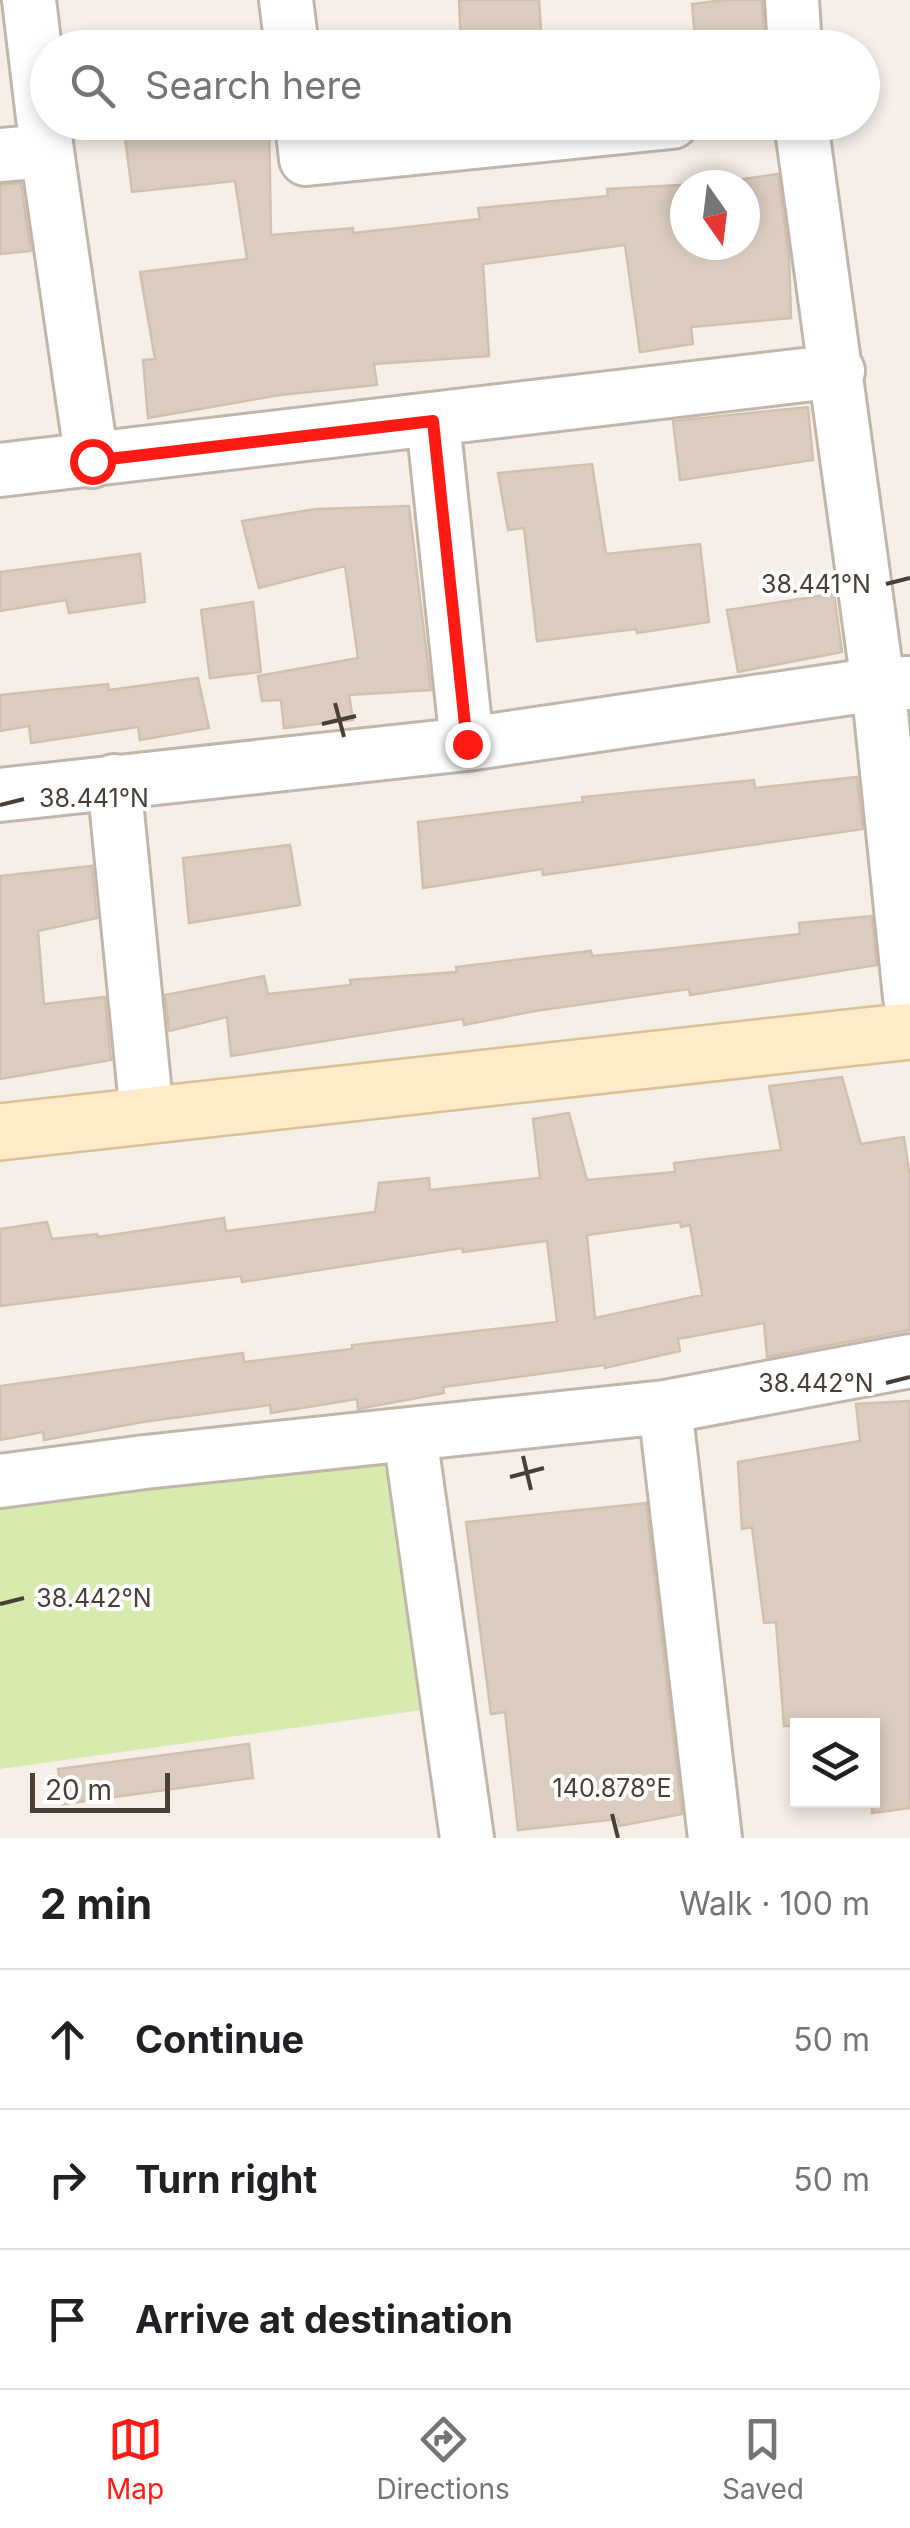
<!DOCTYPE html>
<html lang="en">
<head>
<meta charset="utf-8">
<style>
	:root { --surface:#fff; --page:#f2f2f2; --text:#202124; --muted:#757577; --line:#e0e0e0; --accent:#ff1b14 }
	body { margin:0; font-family:Inter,sans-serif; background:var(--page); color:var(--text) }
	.controls { position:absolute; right:30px; bottom:30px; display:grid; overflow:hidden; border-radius:0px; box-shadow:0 5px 15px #0003 }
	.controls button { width:90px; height:90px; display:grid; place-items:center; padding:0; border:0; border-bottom:2px solid var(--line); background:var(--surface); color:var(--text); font:50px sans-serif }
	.compass { position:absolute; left:670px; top:170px; width:90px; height:90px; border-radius:50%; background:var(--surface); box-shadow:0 5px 15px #0003; rotate:166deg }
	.scale { position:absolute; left:30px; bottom:25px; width:140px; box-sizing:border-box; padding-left:10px; border:5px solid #493f36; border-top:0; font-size:28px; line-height:35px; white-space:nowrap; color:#493f36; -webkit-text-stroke:8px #fff; paint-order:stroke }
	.stop { position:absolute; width:30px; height:30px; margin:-22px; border:8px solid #ff1b14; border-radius:50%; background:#fff }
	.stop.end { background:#ff1b14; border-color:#fff; box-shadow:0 2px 10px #0008 }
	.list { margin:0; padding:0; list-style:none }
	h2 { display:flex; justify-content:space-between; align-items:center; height:130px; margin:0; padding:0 40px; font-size:42px }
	h2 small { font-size:32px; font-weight:400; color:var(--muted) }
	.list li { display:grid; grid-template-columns:65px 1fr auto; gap:30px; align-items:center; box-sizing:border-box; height:140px; padding:0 40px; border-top:2px solid var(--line) }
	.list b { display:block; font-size:38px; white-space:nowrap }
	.list em { font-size:32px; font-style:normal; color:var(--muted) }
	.icon { flex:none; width:55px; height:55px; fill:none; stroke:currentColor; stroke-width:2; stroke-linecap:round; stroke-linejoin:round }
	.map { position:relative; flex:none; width:910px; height:1838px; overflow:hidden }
	.search { position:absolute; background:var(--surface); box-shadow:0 5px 15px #0003; left:30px; right:30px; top:30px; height:110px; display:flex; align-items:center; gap:25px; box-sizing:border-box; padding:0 35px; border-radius:55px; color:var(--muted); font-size:38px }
	.sheet { height:550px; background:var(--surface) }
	nav { display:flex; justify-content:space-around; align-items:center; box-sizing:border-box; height:140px; border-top:2px solid var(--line); background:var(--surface); font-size:28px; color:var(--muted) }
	nav a { display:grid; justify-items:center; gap:5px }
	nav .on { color:var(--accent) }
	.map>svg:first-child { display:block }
</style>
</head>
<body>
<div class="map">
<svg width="910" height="1838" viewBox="0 0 910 1838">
	<rect width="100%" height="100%" fill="#f5efe8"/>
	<path fill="#d7ebae" d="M401,1455L437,1708L0,1769V1502Z"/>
	<path fill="#daccbf" stroke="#d2c0af" stroke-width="2.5" fill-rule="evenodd" d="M459,0H539L542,48H461Z
		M724,0H762L765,48H696L692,4Z
		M123,122H269L271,235L353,228V233L480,219L478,208L608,196L607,189L717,183L778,174L789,257L791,318L691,327L693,344L640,352L625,245L483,264L489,356L374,364L377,385L280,395L148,418L143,360L155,359L140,272L247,259L235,181L132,192ZM685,185H745V245H685Z
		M21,183L31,251L0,254V185Z
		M808,407L813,460L680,480L673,421Z
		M592,464L606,554L700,544L709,622L637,633L636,629L537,641L524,528L508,530L498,473Z
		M409,506L431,690L349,695L353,720L284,728L281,700L262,701L258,676L358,658L345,566L259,588L242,521L316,509Z
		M140,554L145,602L69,613L66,600L0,611V572Z
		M834,594L842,652L738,672L727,610Z
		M253,602L261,672L210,678L201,610Z
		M198,678L209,728L140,740L138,727L31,743L29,726L0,731V695L108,684L109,690Z
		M857,777L863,829L543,875L542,869L423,888L418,822L583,802L582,797L754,780L755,788Z
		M290,845L300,905L189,923L183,858Z
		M92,866L97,918L38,931L44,1004L105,997L111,1060L0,1079V876Z
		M872,916L877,965L690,995L689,989L535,1011L464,1025L463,1019L231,1056L227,1017L169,1031L165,995L264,976L268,994L351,985L350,980L457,972L456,967L591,951L592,956L655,950L800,934L799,923Z
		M842,1077L861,1144L904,1137L910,1179V1330L767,1357L764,1323L678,1339L680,1351L605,1368V1365L443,1387L444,1393L358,1409L357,1399L271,1413L270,1405L143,1422L44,1440L43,1432L0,1440V1386L243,1353L244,1362L352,1349V1345L557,1322L547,1241L463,1252L462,1248L242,1282L241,1276L0,1306V1229L47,1222L52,1239L97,1234L98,1237L224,1218L226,1231L375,1212L379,1183L429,1178L430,1190L540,1178L533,1119L569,1113L587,1180L675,1172L674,1163L781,1150L769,1086ZM680,1222L681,1227L690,1225L702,1295L595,1318L587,1235Z
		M910,1401V1808L872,1813V1726H784L776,1622L764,1623L752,1527L742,1529L738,1462L860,1441L856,1404Z
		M646,1503L682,1814L619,1826L618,1819L518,1830L505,1712L491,1714L466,1522Z
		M249,1744L253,1778L63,1804L58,1769Z"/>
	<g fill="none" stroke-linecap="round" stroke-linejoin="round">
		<defs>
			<path id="street" d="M29,0L47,151L92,461
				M286,0L292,48
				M792,0L795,48
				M302,122L306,159L672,122
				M801,122L878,684L910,997
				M0,155L47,151
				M433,421L467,744
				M0,470L838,371
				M114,781L147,1115
				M0,795L467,744L878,684L910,683
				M665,1407L715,1838
				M410,1436L467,1838
				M0,1481L145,1462L665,1407L910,1361"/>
			<path id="secondary" d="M0,1132L910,1031"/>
		</defs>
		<use href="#street" stroke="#c1b6a9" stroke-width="58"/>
		<use href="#secondary" stroke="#dbc197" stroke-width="60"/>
		<use href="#street" stroke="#fff" stroke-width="52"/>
		<use href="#secondary" stroke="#ffebc7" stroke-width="55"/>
	</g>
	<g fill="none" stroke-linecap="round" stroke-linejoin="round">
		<path stroke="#ff1b14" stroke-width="12" d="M92,461L433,421L467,744"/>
	</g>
	<path fill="none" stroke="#493f36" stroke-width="4" d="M886,584L910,578M335,703L344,737M322,724L356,716M0,805L24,799M886,1383L910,1377M523,1456L531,1490M510,1477L544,1468M0,1604L24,1598M612,1814L618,1838"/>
	<g font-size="25" text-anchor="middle" fill="#493f36" stroke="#fff" stroke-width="8" stroke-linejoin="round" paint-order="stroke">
		<text x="816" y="593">38.441°N</text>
		<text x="94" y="807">38.441°N</text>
		<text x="816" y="1392">38.442°N</text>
		<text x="94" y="1607">38.442°N</text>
		<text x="612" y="1797">140.878°E</text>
	</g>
</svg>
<div class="controls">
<button><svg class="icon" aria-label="layers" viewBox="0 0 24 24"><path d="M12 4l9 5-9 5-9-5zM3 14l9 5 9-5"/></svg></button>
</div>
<svg class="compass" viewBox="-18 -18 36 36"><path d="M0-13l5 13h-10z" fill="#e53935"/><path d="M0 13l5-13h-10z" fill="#757577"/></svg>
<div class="scale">20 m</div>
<div class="stop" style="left:92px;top:461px"></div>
<div class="stop end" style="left:467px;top:744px"></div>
<div class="search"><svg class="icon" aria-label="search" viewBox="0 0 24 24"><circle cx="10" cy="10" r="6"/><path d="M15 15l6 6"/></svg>Search here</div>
</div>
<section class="sheet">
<h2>2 min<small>Walk · 100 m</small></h2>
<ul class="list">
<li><svg class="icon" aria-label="ahead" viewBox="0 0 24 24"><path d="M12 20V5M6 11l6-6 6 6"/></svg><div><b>Continue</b></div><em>50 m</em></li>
<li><svg class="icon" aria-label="right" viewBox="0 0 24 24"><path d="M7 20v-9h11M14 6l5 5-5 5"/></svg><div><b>Turn right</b></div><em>50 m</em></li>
<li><svg class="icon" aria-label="arrive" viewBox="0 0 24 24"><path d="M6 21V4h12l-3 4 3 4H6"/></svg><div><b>Arrive at destination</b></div></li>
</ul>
</section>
<nav>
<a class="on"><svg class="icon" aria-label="map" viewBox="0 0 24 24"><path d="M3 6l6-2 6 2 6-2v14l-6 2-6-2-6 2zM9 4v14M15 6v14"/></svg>Map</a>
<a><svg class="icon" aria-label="directions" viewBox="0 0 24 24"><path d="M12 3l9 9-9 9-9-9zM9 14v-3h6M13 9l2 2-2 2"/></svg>Directions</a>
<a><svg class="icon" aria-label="saved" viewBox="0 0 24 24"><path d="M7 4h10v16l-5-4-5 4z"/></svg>Saved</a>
</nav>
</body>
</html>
